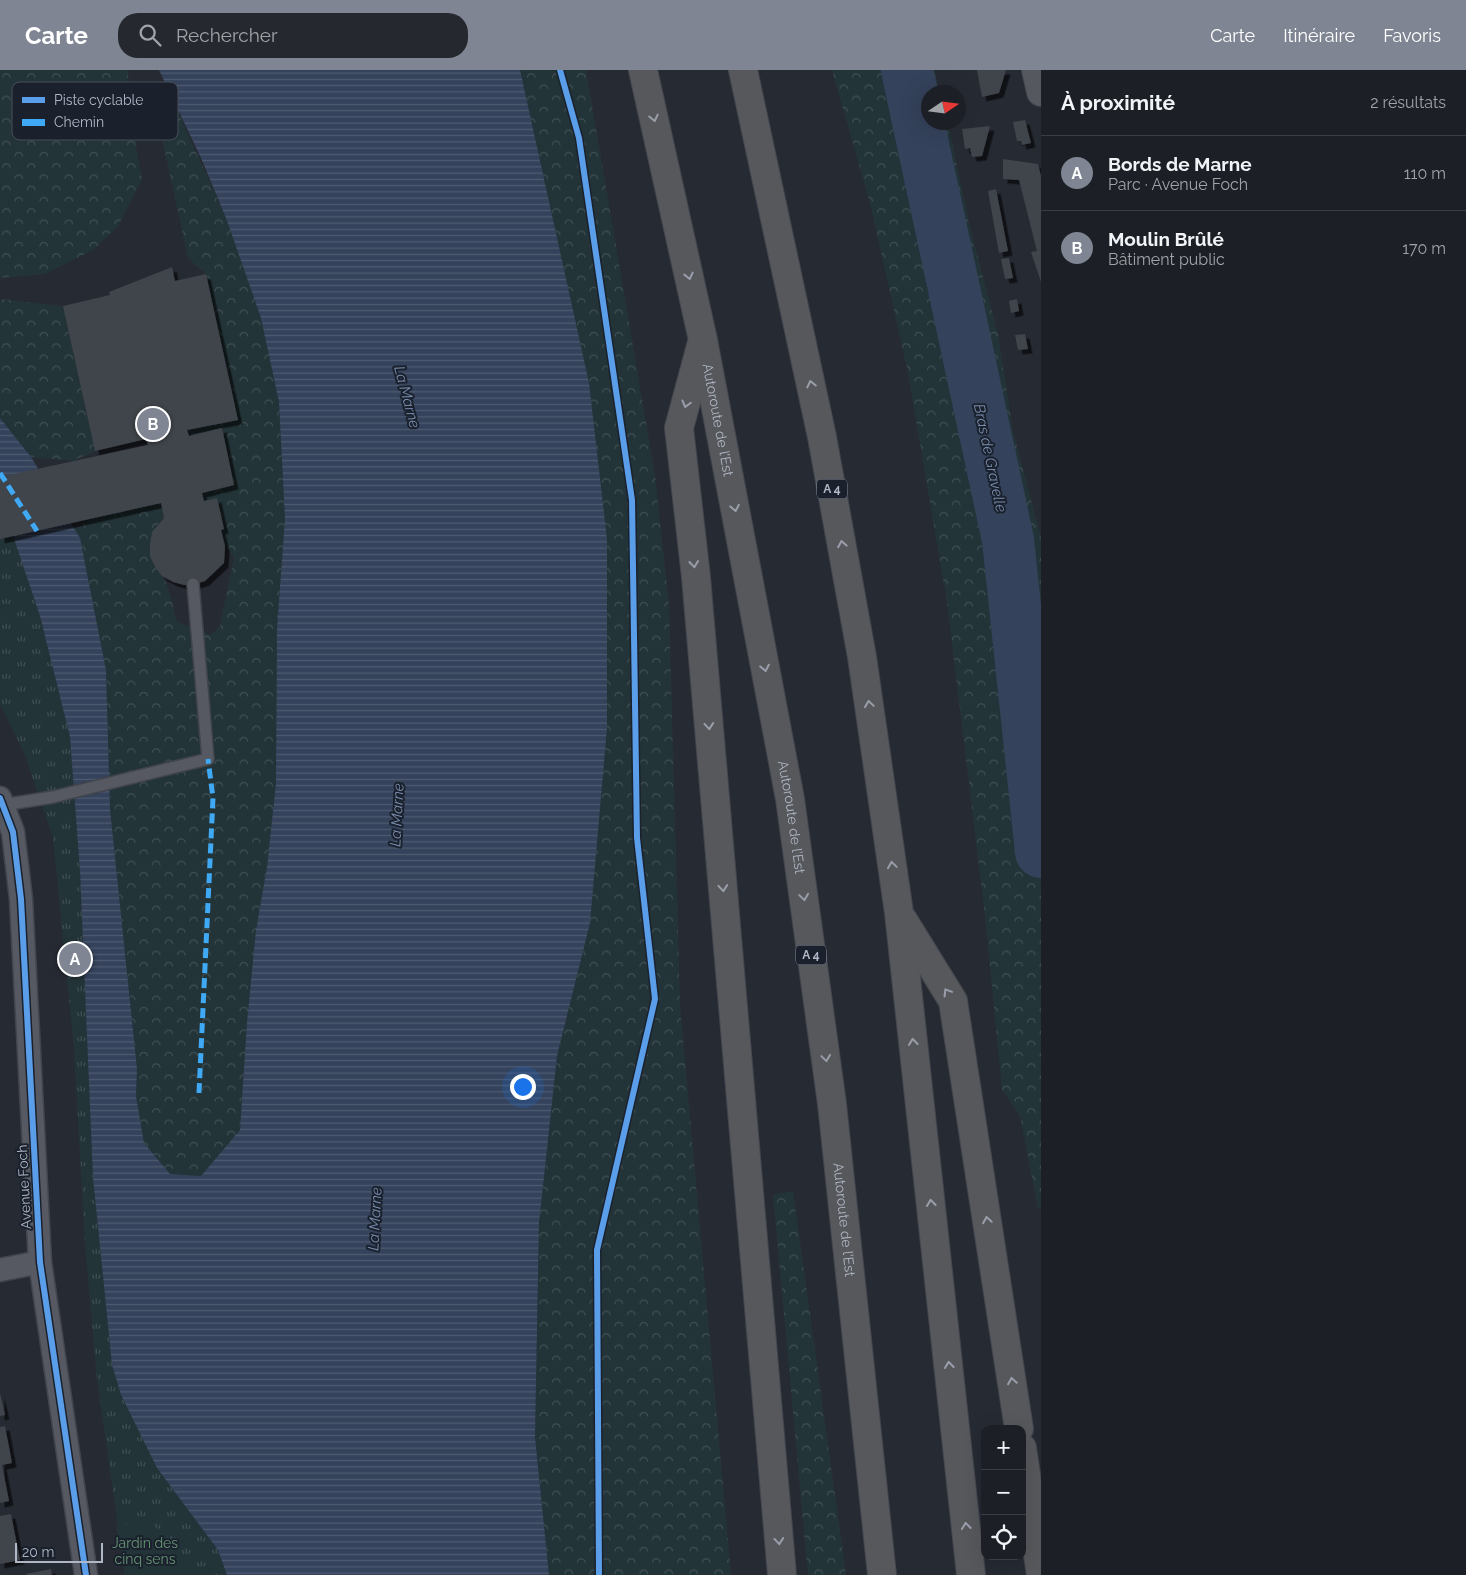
<!DOCTYPE html>
<html lang="fr">
<head>
<meta charset="utf-8">
<style>
	:root { --surface:#1c2026; --page:#25282e; --text:#f1f3f6; --muted:#a0a3a7; --line:#3a3e43; --accent:#7f8592 }
	body { margin:0; font-family:Raleway,sans-serif; background:var(--page); color:var(--text) }
	.controls { position:absolute; right:15px; bottom:15px; display:grid; overflow:hidden; border-radius:10px; box-shadow:0 5px 20px #0002 }
	.controls button { width:45px; height:45px; display:grid; place-items:center; padding:0; border:0; border-bottom:1px solid var(--line); background:var(--surface); color:var(--text); font:25px sans-serif }
	.compass { position:absolute; left:921px; top:15px; width:45px; height:45px; border-radius:50%; background:var(--surface); box-shadow:0 5px 20px #0002; rotate:77deg }
	.scale { position:absolute; left:15px; bottom:12px; width:88px; box-sizing:border-box; padding-left:5px; border:2px solid #afb6c5; border-top:0; font-size:14px; line-height:18px; white-space:nowrap; color:#afb6c5; -webkit-text-stroke:4px #1a212d; paint-order:stroke }
	.you { position:absolute; left:522px; top:1016px; width:18px; height:18px; margin:-12px; border:4px solid #fff; border-radius:50%; background:#1a73e8; box-shadow:0 0 0 8px #1a73e833 }
	.badge { display:grid; place-items:center; width:32px; height:32px; border-radius:50%; background:var(--accent); color:#fff; font-size:16px; font-weight:700 }
	.pin { position:absolute; translate:-50% -50%; border:2px solid #fff; box-shadow:0 1px 5px #0006 }
	.list { margin:0; padding:0; list-style:none }
	h2 { display:flex; justify-content:space-between; align-items:center; height:65px; margin:0; padding:0 20px; font-size:21px }
	h2 small { font-size:16px; font-weight:400; color:var(--muted) }
	.list li { display:grid; grid-template-columns:32px 1fr auto; gap:15px; align-items:center; box-sizing:border-box; height:75px; padding:0 20px; border-top:1px solid var(--line) }
	.list b { display:block; font-size:19px; white-space:nowrap }
	.list p { margin:0; font-size:16px; white-space:nowrap; color:var(--muted) }
	.list em { font-size:16px; font-style:normal; color:var(--muted) }
	.icon { flex:none; width:28px; height:28px; fill:none; stroke:currentColor; stroke-width:2; stroke-linecap:round; stroke-linejoin:round }
	.map { position:relative; flex:none; width:1041px; height:1505px; overflow:hidden }
	header { display:flex; align-items:center; gap:30px; box-sizing:border-box; height:70px; padding:0 25px; background:var(--accent); color:#fff }
	header strong { font-size:24px }
	nav { display:flex; gap:28px; margin-inline-start:auto; font-size:18px }
	.search { width:350px; height:45px; background:var(--page); display:flex; align-items:center; gap:12px; box-sizing:border-box; padding:0 18px; border-radius:20px; color:var(--muted); font-size:19px }
	main { display:flex }
	aside { flex:1; background:var(--surface) }
	.map>svg:first-child { display:block }
</style>
</head>
<body>
<header>
<strong>Carte</strong>
<div class="search"><svg class="icon" aria-label="search" viewBox="0 0 24 24"><circle cx="10" cy="10" r="6"/><path d="M15 15l6 6"/></svg>Rechercher</div>
<nav><a>Carte</a><a>Itinéraire</a><a>Favoris</a></nav>
</header>
<main>
<div class="map">
<svg width="1041" height="1505" viewBox="0 0 1041 1505">
	<defs>
		<pattern id="grass-tufts" width="24" height="20" patternUnits="userSpaceOnUse" patternTransform="scale(1.25)"><rect width="24" height="20" fill="#233438"/><path d="M3 7l-1-3M5 7V3M7 7l1-3M15 17l-1-3M17 17v-4M19 17l1-3" fill="none" stroke="#404f53"/></pattern>
		<pattern id="forest-crowns" width="20" height="18" patternUnits="userSpaceOnUse" patternTransform="scale(1.25)"><rect width="20" height="18" fill="#233438"/><path d="M2 6a3 3 0 1 1 6 0M12 15a3 3 0 1 1 6 0" fill="none" stroke="#404f53"/></pattern>
		<pattern id="water-rules" width="6" height="5" patternUnits="userSpaceOnUse" patternTransform="scale(1.25)"><rect width="6" height="5" fill="#34425b"/><path d="M0 2.5h6" fill="none" stroke="#4f5b71"/></pattern>
		<filter id="shadow"><feDropShadow dx="4.5" dy="4.5" stdDeviation="0" flood-color="#0009"/></filter>
	</defs>
	<rect width="100%" height="100%" fill="#262a33"/>
	<path fill="url(#grass-tufts)" d="M0,445L13,466L40,546L70,667L80,801L93,1108L112,1295L121,1325L157,1398L218,1480L227,1505H125L97,1310L85,1175L74,978L53,768L25,685L0,634Z"/>
	<path fill="url(#forest-crowns)" d="M0,0H128L129,36L142,109L118,156L93,180L45,204L0,208Z
		M520,0H586L655,405L669,536L680,935L731,1505H549L535,1367L539,1153L557,986L590,853Z
		M832,0H934L940,22H928V52L948,53L969,153L998,265L1013,361L1041,468V1139H1038L1020,1046L1002,1020L985,846L947,532L908,303L871,137Z
		M168,20L226,148L261,248L279,332L285,449L277,558L276,713L267,797L256,860L247,952L240,1061L201,1106L170,1104L144,1073L136,1026L137,999L110,739L106,600L80,468L74,459L98,446L161,433L164,448C150,460 145,481 155,497C158,501 161,503 163,507C170,520 173,537 177,552L211,565L220,556L234,487L225,476L217,428L204,431L202,423L234,415L222,358L189,366L187,360L238,349L206,204L188,188L161,64Z
		M0,229L63,236L95,381L73,391L31,387L0,348Z
		M793,1121L846,1505H808L773,1125Z"/>
	<path fill="#233438" d="M148,1451L176,1475L190,1505H125L116,1456Z"/>
	<path fill="url(#water-rules)" d="M159,0H520L589,313L607,469V658L590,853L557,986L539,1153L535,1367L549,1505H227L218,1480L157,1398L121,1325L112,1295L93,1108L80,801L70,667L40,546L13,466L0,445V348L31,387L80,468L106,600L110,739L137,999L136,1026L144,1073L170,1104L201,1106L240,1060L247,952L256,860L267,797L276,713L277,558L285,449L279,332L261,248L226,148L201,88Z"/>
	<g fill="none" stroke-linecap="round" stroke-linejoin="round">
		<path stroke="#34425b" stroke-width="52" d="M907,0L1008,470L1041,782"/>
	</g>
	<path fill="#40444b" filter="url(#shadow)" d="M977,0H1006L999,23L982,27Z
		M1025,50L1031,73L1022,75L1021,71H1017L1013,52Z
		M990,56L982,86L972,87L970,78L965,79L962,59Z
		M1003,89L1038,94L1041,106V212L1031,182L1037,181L1019,110L1003,109Z
		M996,119L1008,181L999,183L988,121Z
		M1009,188L1013,208L1005,209L1001,189Z
		M172,197L175,211L206,204L238,350L187,360L189,366L222,358L234,415L202,423L204,431L217,428L224,459L221,460L225,476L224,493L205,511L196,514L184,515L173,512L162,506L155,497L150,486V474L152,462L164,448L161,433L0,469V407L148,375L146,369L95,381L63,236L110,225L109,222Z
		M1017,229L1019,241L1011,243L1009,231Z
		M1025,264L1028,279L1018,280L1015,265Z
		M0,1323L5,1345L0,1346Z
		M5,1356L12,1393L2,1395L9,1431L0,1433V1357Z
		M11,1444L20,1490L0,1494V1446Z
		M51,1499L52,1505H26V1504Z"/>
	<g fill="none" stroke-linecap="round" stroke-linejoin="round">
		<defs>
			<path id="lane" d="M3,735L53,727L208,689L193,514"/>
			<path id="street" d="M0,728L13,762L21,829L40,1192L86,1505
				M0,1200L40,1192"/>
			<path id="secondary" d="M1036,0L1041,22"/>
			<g id="highway">
				<path id="s1" d="M643,0L703,270L790,729L832,1034L882,1505"/>
				<path d="M743,0L822,367L862,587L899,843L971,1505"/>
				<path d="M701,276L679,358L696,507L782,1505"/>
				<path d="M903,850L953,931L1019,1359"/>
				<path d="M1022,1378L1041,1505"/>
			</g>
		</defs>
		<use href="#lane" stroke="#42454c" stroke-width="14"/>
		<use href="#street" stroke="#42454c" stroke-width="25"/>
		<use href="#secondary" stroke="#42454c" stroke-width="30"/>
		<use href="#highway" stroke="#43464f" stroke-width="30"/>
		<use href="#lane" stroke="#565961" stroke-width="11"/>
		<use href="#street" stroke="#565961" stroke-width="22"/>
		<use href="#secondary" stroke="#55585f" stroke-width="28"/>
		<use href="#highway" stroke="#56585b" stroke-width="28"/>
		<path stroke="#3fa9f5" stroke-width="5" stroke-dasharray="10 5" stroke-linecap="butt" d="M0,403L37,461
			M199,1023L213,728L208,689"/>
		<defs>
			<path id="cycleway" d="M560,0L579,68L632,430L637,768L655,929L597,1180L599,1505
				M0,728L13,762L21,829L40,1192L86,1505"/>
		</defs>
		<use href="#cycleway" stroke="#1a212d" stroke-width="9"/>
		<use href="#cycleway" stroke="#5a9eea" stroke-width="6"/>
	</g>
	<defs><path id="oneway-chevron" d="M-2-3.5L2.5 0L-2 3.5" fill="none" stroke-width="1.6" stroke-linecap="round" stroke-linejoin="round" transform="scale(1.25)"/></defs>
	<g stroke="#999eaa">
		<use href="#oneway-chevron" transform="translate(654 48) rotate(77)"/>
		<use href="#oneway-chevron" transform="translate(689 206) rotate(77)"/>
		<use href="#oneway-chevron" transform="translate(811 314) rotate(-102)"/>
		<use href="#oneway-chevron" transform="translate(686 334) rotate(105)"/>
		<use href="#oneway-chevron" transform="translate(735 438) rotate(79)"/>
		<use href="#oneway-chevron" transform="translate(842 474) rotate(-100)"/>
		<use href="#oneway-chevron" transform="translate(694 494) rotate(84)"/>
		<use href="#oneway-chevron" transform="translate(765 598) rotate(79)"/>
		<use href="#oneway-chevron" transform="translate(869 634) rotate(-98)"/>
		<use href="#oneway-chevron" transform="translate(709 656) rotate(85)"/>
		<use href="#oneway-chevron" transform="translate(892 795) rotate(-98)"/>
		<use href="#oneway-chevron" transform="translate(723 818) rotate(85)"/>
		<use href="#oneway-chevron" transform="translate(804 827) rotate(82)"/>
		<use href="#oneway-chevron" transform="translate(947 922) rotate(-121)"/>
		<use href="#oneway-chevron" transform="translate(913 972) rotate(-96)"/>
		<use href="#oneway-chevron" transform="translate(826 988) rotate(82)"/>
		<use href="#oneway-chevron" transform="translate(931 1133) rotate(-96)"/>
		<use href="#oneway-chevron" transform="translate(987 1150) rotate(-99)"/>
		<use href="#oneway-chevron" transform="translate(949 1295) rotate(-96)"/>
		<use href="#oneway-chevron" transform="translate(1012 1311) rotate(-99)"/>
		<use href="#oneway-chevron" transform="translate(966 1456) rotate(-96)"/>
		<use href="#oneway-chevron" transform="translate(779 1471) rotate(85)"/>
	</g>
	<g text-anchor="middle" stroke-width="4" stroke-linejoin="round" paint-order="stroke">
		<g fill="#1a212d" stroke="#828997" stroke-width="1">
			<rect x="817" y="409.5" width="30" height="19" rx="4"/>
			<rect x="796" y="875.5" width="30" height="19" rx="4"/>
		</g>
		<g font-size="12" font-weight="bold" fill="#afb6c5">
			<text x="832" y="423">A 4</text>
			<text x="811" y="889">A 4</text>
		</g>
		<g font-size="14" fill="#afb6c5" stroke="#1a212d">
			<text dy="5" stroke="none"><textPath href="#s1" startOffset="358">Autoroute de l’Est</textPath></text>
			<text dy="5" stroke="none"><textPath href="#s1" startOffset="762">Autoroute de l’Est</textPath></text>
			<text transform="translate(24 1117) rotate(-93)" y="5">Avenue Foch</text>
			<text dy="5" stroke="none"><textPath href="#s1" startOffset="1168">Autoroute de l’Est</textPath></text>
		</g>
		<g font-size="14" fill="#679574" stroke="#1a212d">
			<text x="145" y="1478">Jardin des<tspan x="145" dy="16">cinq sens</tspan></text>
		</g>
		<g font-size="15" font-style="italic" fill="#778bac" stroke="#1a212d">
			<text transform="translate(407 327) rotate(75)" y="5">La Marne</text>
			<text transform="translate(990 388) rotate(78)" y="5">Bras de Gravelle</text>
			<text transform="translate(397 745) rotate(-87)" y="5">La Marne</text>
			<text transform="translate(375 1149) rotate(-87)" y="5">La Marne</text>
		</g>
	</g>
	<rect x="12" y="12" width="166" height="58" rx="8" fill="#1a212d" stroke="#474e5b" stroke-width="1"/>
	<rect x="22" y="27" width="23" height="6" fill="#5a9eea"/>
	<rect x="22" y="49" width="23" height="7" fill="#3fa9f5"/>
	<g font-size="14" fill="#afb6c5">
		<text x="54" y="35">Piste cyclable</text>
		<text x="54" y="57">Chemin</text>
	</g>
</svg>
<div class="controls">
<button>+</button>
<button>−</button>
<button><svg class="icon" aria-label="locate" viewBox="0 0 24 24"><circle cx="12" cy="12" r="6"/><path d="M12 2v4M12 18v4M2 12h4M18 12h4"/></svg></button>
</div>
<svg class="compass" viewBox="-18 -18 36 36"><path d="M0-13l5 13h-10z" fill="#e53935"/><path d="M0 13l5-13h-10z" fill="#a0a3a7"/></svg>
<div class="scale">20 m</div>
<div class="you"></div>
<div class="pin badge" style="left:75px;top:889px">A</div>
<div class="pin badge" style="left:153px;top:354px">B</div>
</div>
<aside>
<h2>À proximité<small>2 résultats</small></h2>
<ul class="list">
<li><span class="badge">A</span><div><b>Bords de Marne</b><p>Parc · Avenue Foch</p></div><em>110 m</em></li>
<li><span class="badge">B</span><div><b>Moulin Brûlé</b><p>Bâtiment public</p></div><em>170 m</em></li>
</ul>
</aside>
</main>
</body>
</html>
